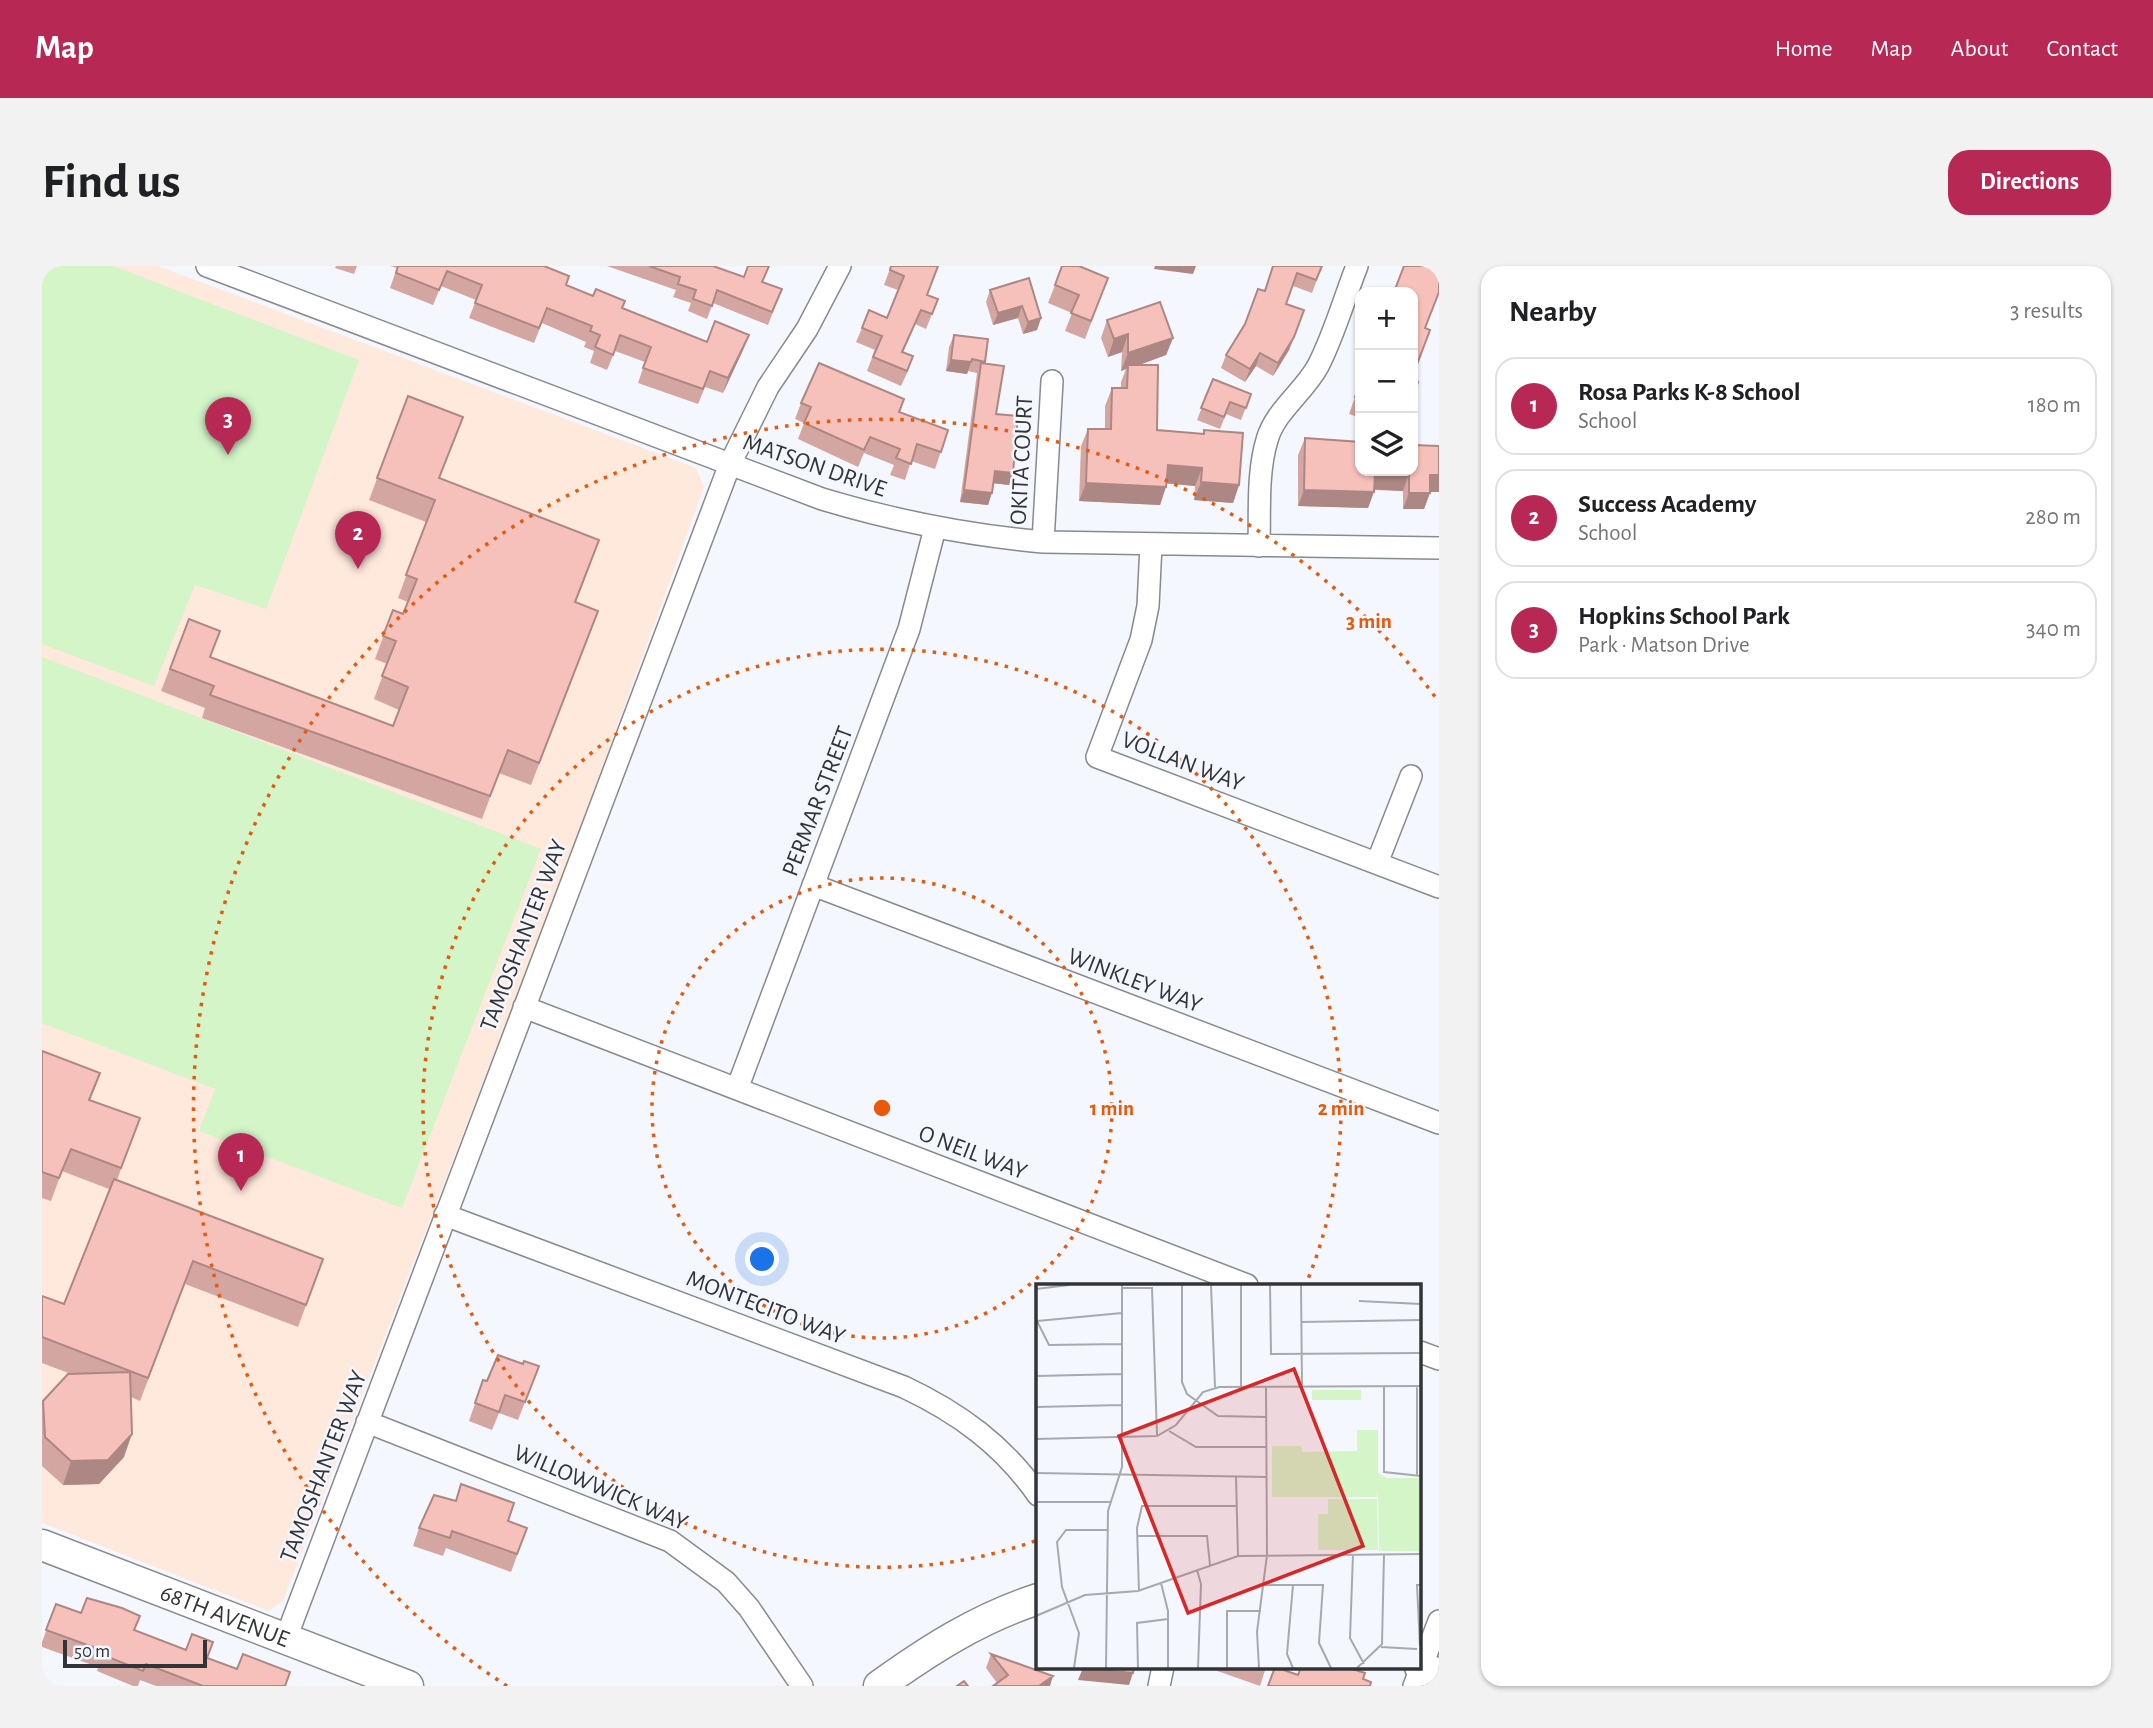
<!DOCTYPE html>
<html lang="en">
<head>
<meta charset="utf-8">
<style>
	:root { --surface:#fff; --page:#f2f2f2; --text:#202124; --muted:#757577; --line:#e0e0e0; --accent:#b82855 }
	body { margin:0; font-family:"Alegreya Sans",sans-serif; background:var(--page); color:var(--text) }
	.controls { position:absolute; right:21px; top:21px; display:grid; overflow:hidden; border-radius:14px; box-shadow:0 2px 5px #0004 }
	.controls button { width:63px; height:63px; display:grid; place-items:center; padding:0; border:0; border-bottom:2px solid var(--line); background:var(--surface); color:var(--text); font:35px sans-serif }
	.scale { position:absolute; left:21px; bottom:18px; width:144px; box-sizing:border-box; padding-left:7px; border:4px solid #333437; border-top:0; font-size:19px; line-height:24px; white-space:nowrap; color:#333437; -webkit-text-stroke:5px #f4f7fd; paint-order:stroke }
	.you { position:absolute; left:721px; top:994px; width:24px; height:24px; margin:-18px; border:5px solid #fff; border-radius:50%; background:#1a73e8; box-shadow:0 0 0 10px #1a73e833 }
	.badge { display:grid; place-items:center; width:46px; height:46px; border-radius:50%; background:var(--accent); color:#fff; font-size:23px; font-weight:700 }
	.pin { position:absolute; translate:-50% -58px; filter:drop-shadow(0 2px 4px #0008) }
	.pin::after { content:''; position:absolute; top:37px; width:24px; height:21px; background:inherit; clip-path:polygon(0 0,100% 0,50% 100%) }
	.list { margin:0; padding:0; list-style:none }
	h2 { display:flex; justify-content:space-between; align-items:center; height:91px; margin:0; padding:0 28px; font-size:30px }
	h2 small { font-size:23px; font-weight:400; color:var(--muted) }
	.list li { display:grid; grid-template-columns:46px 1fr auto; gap:21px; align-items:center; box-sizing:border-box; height:98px; margin:0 14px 14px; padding:0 14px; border:2px solid var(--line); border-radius:21px }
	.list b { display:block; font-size:26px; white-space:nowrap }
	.list p { margin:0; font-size:23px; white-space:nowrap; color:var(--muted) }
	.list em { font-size:23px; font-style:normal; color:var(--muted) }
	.icon { flex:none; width:38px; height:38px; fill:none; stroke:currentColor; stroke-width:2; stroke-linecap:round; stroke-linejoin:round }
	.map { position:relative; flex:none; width:1397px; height:1420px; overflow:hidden; border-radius:21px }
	header { display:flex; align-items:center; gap:42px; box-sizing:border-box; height:98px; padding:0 35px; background:var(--accent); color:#fff }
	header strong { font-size:33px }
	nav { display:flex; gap:38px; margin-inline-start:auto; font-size:24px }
	.intro { display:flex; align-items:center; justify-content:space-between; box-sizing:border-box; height:168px; padding:0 42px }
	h1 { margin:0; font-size:49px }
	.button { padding:18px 32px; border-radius:21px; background:var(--accent); color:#fff; font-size:24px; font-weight:700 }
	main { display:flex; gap:42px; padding:0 42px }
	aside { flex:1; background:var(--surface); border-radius:21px; box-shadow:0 2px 5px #0004 }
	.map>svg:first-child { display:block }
</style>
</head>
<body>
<header>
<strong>Map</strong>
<nav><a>Home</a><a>Map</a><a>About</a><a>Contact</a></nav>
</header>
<div class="intro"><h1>Find us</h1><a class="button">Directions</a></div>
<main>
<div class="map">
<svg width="1397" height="1420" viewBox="0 0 1397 1420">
	<rect width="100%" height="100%" fill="#f4f7fd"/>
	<path fill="#ffe8dc" d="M0,0H116L654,202L662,221L527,593L241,1335L227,1345L0,1257Z"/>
	<path fill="#d3f5c8" d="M0,0H71L317,94L224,343L153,319L112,420L0,378Z
		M0,391L499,583L360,942L157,865L173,823L0,757Z"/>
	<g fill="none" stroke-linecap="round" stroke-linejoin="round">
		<defs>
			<path id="street" d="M165,0L780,233C853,255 925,269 1001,276L1397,282
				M1001,276L1010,115
				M1109,279L1106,340L1099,374L1055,491L1397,621
				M1217,280C1218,246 1215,207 1225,174C1233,145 1262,126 1276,100C1292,69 1302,33 1315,0
				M1335,597L1369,510
				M771,619L1397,857
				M482,741L1205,1019
				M695,823L867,363L893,262
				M403,949L862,1121C917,1147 961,1179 996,1229
				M1378,1086L1397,1093
				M325,1156L628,1275L684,1316L707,1342L760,1420
				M244,1372L688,198L726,121L765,63L798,0
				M1117,1420L1121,1401
				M1372,1420L1397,1355"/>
			<g id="secondary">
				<path id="s1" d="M0,1279L366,1420"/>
				<path d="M1378,1401L1397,1408"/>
				<path d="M837,1420C887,1384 937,1352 996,1333"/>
			</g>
		</defs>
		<use href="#street" stroke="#878a8f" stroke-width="24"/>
		<use href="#secondary" stroke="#878a8f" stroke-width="33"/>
		<use href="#street" stroke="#fff" stroke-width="21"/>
		<use href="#secondary" stroke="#fff" stroke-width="30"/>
	</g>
	<path fill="#d4a6a1" d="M294,0H315L312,8L293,2Z
		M348,0H502L524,19L665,76L707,69L701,84L681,127L663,121L656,138L596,117L603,96L573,85L565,104L548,97L552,85L542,81L544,76L500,57L492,77L427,52L434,34L399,20L391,39L348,22L355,2Z
		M565,0H671L702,11L721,16L740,23L726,59L671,37L665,53L646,45L649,37L631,31L634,24Z
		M849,0L886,29L896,33L884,63L873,58L861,86L866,105L859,120L825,105L833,84L814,76L820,62L845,52L856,24L842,19Z
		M1231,0H1280L1270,27L1251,20L1244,38L1262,44L1247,84L1231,110L1214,100L1203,116L1179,102L1184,89L1222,25Z
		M987,12L999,52L995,64L981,68L976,52L951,59L944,36L948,24Z
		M1066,12L1043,73L1023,65L1030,47L1006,37L1013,19Z
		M1065,54L1131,72L1124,89L1097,99L1115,164L1161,168L1162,164L1197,219L1191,237L1152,234L1153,220L1125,217L1118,239L1037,235L1039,180L1046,163H1063V140L1070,122H1079V116L1084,103L1079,105L1080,86L1066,91L1059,72Z
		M912,69L943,96V98L954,148L971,207L967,219L952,217L946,239L918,236L935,107L926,105L925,108L904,105L907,81Z
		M1171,113L1209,128L1199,154L1184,148L1178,163L1155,154Z
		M1318,117V152L1307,148Z
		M366,130L421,151L397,212L549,297L534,336L556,345L489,519L457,507L440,553L160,452L163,442L119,425L147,353L168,391L351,460L357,444L332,433L345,398L333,393L351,344L361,348L366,336L356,332L384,256L327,234Z
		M862,133L858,147L906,164L893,203L869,195L863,214L848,209L852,199L822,187L816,201L756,173L762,157L753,153L759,137Z
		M1263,172L1397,180L1388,226L1382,243H1361V225L1332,224L1326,242L1256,240V189Z
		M0,785L48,834L98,852L75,914L281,993L256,1061L143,1018L98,1135L89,1131L82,1191L57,1218L21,1219L0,1200V1138L1,1135L29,1108L0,1097V1030L22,1038L67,923L20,905L9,935L0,932Z
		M481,1098L497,1100L476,1154L457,1147L450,1164L427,1155L441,1114L445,1115Z
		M466,1255L485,1262L469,1306L404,1282L401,1290L371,1280L377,1262Z
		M14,1338L39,1347L93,1364L144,1384L171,1376L165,1392L243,1420H114L98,1414L96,1420H91L55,1405L56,1401L0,1381V1376Z
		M949,1388L1008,1420L955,1417L944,1402Z
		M1164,1401H1224L1218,1420Z"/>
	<path fill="#ad8783" d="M1113,0H1154L1151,8L1112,3Z
		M980,40L976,52L951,59L956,47Z
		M879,44L855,100L860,86Z
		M999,52L995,64L981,68L986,56Z
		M1086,68L1080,86L1066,91L1072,73Z
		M707,69L701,84L681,127L686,112Z
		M1252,71L1247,84L1231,110L1236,97Z
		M1131,72L1124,89L1086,103V99L1084,103L1079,105L1086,87Z
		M1218,87L1214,100L1203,116L1208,103Z
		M909,94L929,96L925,108L904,105Z
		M1126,199L1160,202L1153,220L1120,217Z
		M953,205L971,207L967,219L949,217Z
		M1333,207L1367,208L1361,225L1327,223Z
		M1388,209H1397V226H1382Z
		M1159,216L1197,219L1191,237L1152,234Z
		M1044,217L1124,221L1118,239L1037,235Z
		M922,224L950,227L946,239L918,236Z
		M1262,224L1332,226L1326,242L1256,240Z
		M1367,227H1388L1382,243H1361Z
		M90,1168L82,1191L57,1218L21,1219L29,1195Z
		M1041,1402L1091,1407L1087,1419L1036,1414Z
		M1011,1410L1008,1420H997Z"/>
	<path fill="#f7c1bb" stroke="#ad8783" stroke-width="2" d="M356,0H502L527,10L524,19L551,30L554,23L583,35L580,42L665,76L673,55L707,69L686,112L668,105L661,123L601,102L609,81L578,69L571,89L553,81L558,69L548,65L550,60L505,42L497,62L433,37L440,19L405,5L397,24L354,7Z
		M607,0H671L702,11L706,0H727L720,16L740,23L730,46L675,24L670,40L651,33L654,24L636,18L638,11Z
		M849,0H896L885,29L896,33L890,48L879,44L860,86L871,90L865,105L831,91L840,70L820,62L827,44L845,52L862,10L848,4Z
		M1020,0H1037L1066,12L1049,55L1029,47L1037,29L1013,19Z
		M1231,0H1280L1274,14L1255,7L1244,38L1262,44L1252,71L1236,97L1218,87L1208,103L1184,89L1203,58L1216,23L1223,25Z
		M1362,0H1397V26L1383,62L1388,64L1371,109V26H1352Z
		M987,12L999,52L986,56L980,40L956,47L948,24Z
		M1118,36L1131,72L1086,87V68L1072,73L1065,54Z
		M912,69L946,73L943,96L930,93L929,96L909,94Z
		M777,97L862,133L857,146L906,164L899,186L875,178L869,198L854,192L858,183L828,171L822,184L762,157L769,141L759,137Z
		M939,97L962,100L954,148L976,150L971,207L953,205L950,227L922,224Z
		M1086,99H1116L1115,164L1162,168V164L1201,167L1197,219L1159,216L1160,202L1126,199L1124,221L1044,217L1046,163H1069L1070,122H1085Z
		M1171,113L1209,128L1204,142L1188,136L1182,151L1159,142Z
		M1371,114L1376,116L1371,130Z
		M1318,117V134L1313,131Z
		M366,130L421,151L397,212L557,274L533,336L556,345L497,497L466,484L448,530L168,429L172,420L128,403L147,353L178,365L168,391L351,460L366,421L340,410L354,375L341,370L351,344L361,348L375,313L364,309L393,234L335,212Z
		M1263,172L1318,176V205H1371V179L1397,180V209H1388V227H1367V208L1333,207L1332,226L1262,224Z
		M0,785L58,807L47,834L98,852L79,902L29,883L17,912L0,906Z
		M72,913L281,993L264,1039L151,995L106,1112L0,1071V1030L22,1038Z
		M456,1089L481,1098L482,1095L497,1100L483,1136L463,1129L457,1146L433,1137L441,1114L445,1115Z
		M88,1106L90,1168L66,1194L29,1195L3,1171L1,1135L26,1108Z
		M419,1218L472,1237L466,1255L485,1262L475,1288L410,1265L408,1272L377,1262L392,1229L414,1235Z
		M45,1332L80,1342L98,1350L92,1364L144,1384L150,1368L171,1376L165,1392L195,1403L201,1388L248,1406L243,1420H161L104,1398L101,1405L61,1389L62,1385L4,1364L14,1338L39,1347Z
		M949,1388L1011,1410L997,1420H951L966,1409Z
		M1041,1401H1092L1091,1407L1041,1402Z
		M1233,1401L1256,1409L1259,1401H1304L1323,1407L1321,1413L1329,1416L1328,1420H1226Z
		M922,1415L926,1420H915Z"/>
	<g fill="none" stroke="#e8590c" stroke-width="3.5" stroke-dasharray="3.5 7">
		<circle cx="840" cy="842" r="230"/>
		<path d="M993 1275A459 459 0 1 1 1264 1018"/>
		<path d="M465 1420A689 689 0 1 1 1394 432"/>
	</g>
	<g text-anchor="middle" stroke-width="5" stroke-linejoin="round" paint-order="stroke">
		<g font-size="24" fill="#333437" stroke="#f4f7fd">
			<text transform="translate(979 194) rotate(-87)" y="8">OKITA COURT</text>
			<text transform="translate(773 199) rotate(19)" y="8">MATSON DRIVE</text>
			<text transform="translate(1141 495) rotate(21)" y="8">VOLLAN WAY</text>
			<text transform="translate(775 535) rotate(-69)" y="8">PERMAR STREET</text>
			<text transform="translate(481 669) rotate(-69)" y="8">TAMOSHANTER WAY</text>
			<text transform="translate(1093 714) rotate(21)" y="8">WINKLEY WAY</text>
			<text transform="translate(931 886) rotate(21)" y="8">O NEIL WAY</text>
			<text transform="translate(724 1041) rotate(21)" y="8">MONTECITO WAY</text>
			<text transform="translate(281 1200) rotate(-69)" y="8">TAMOSHANTER WAY</text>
			<text transform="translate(559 1221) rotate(23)" y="8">WILLOWWICK WAY</text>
			<text dy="8" stroke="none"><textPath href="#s1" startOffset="196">68TH AVENUE</textPath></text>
		</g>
	</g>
	<g transform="translate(994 1018)">
		<rect width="385" height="385" fill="#f4f7fd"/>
		<path d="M276,106H325V116H276ZM321,146H342V189L351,194H385V267H343L342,208L341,213H236V162H265L266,168L321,167ZM292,215H341L342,266H282V230H292Z" fill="#d3f5c8"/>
		<path fill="none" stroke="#a7a9ae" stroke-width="2" d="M146,1V98L151,110L182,132L230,133M175,1L179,103M234,1L235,70L385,69M265,1L266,102M86,4H116L121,151M0,5L33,1M323,17L385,20M1,37L13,61L86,60M1,37L86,29M265,38L385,36M0,92L86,90M205,102V1M348,102V188L385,192M381,102V192M0,123L86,121M133,147L160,163H230M0,155L121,152L140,141L167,108L183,103L385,102M0,189L231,193M200,193L202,272M0,218H74M101,252H171L174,281M317,270L314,354L328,380M161,286L165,300L162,384M125,299L132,327V384M226,301H287L283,359L295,384M257,301L251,370L257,384M103,307L101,244L106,222H200M0,332L49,311L102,307L202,272L385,270M384,362L381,301H385M345,363L381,365M38,384L43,349L26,303L21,258L30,246H71M70,384L72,227L86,183V1M102,384L101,339L132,335M191,384V327H225M223,384L221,348L231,271L230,102M321,384L346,360L348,270"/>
		<path fill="#d62828" fill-opacity="0.15" stroke="#d62828" stroke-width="3.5" d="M258,85L327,262L152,329L83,152Z"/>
		<rect width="385" height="385" fill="none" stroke="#333437" stroke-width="3.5"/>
	</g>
	<circle cx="840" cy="842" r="10" fill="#e8590c" stroke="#f4f7fd" stroke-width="3.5"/>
	<g font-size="21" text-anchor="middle" font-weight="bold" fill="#e8590c" stroke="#f4f7fd" stroke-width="5" stroke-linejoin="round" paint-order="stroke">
		<text x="1327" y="362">3 min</text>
		<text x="1070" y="849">1 min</text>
		<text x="1299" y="849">2 min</text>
	</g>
</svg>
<div class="controls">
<button>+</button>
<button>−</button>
<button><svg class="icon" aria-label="layers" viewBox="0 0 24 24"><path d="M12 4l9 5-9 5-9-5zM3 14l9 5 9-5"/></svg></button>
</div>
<div class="scale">50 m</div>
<div class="you"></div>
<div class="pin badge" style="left:199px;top:925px">1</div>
<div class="pin badge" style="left:316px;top:303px">2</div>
<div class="pin badge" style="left:186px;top:189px">3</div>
</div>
<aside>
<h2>Nearby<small>3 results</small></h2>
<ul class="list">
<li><span class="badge">1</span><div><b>Rosa Parks K-8 School</b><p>School</p></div><em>180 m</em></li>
<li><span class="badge">2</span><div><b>Success Academy</b><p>School</p></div><em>280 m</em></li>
<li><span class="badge">3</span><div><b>Hopkins School Park</b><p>Park · Matson Drive</p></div><em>340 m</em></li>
</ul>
</aside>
</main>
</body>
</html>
